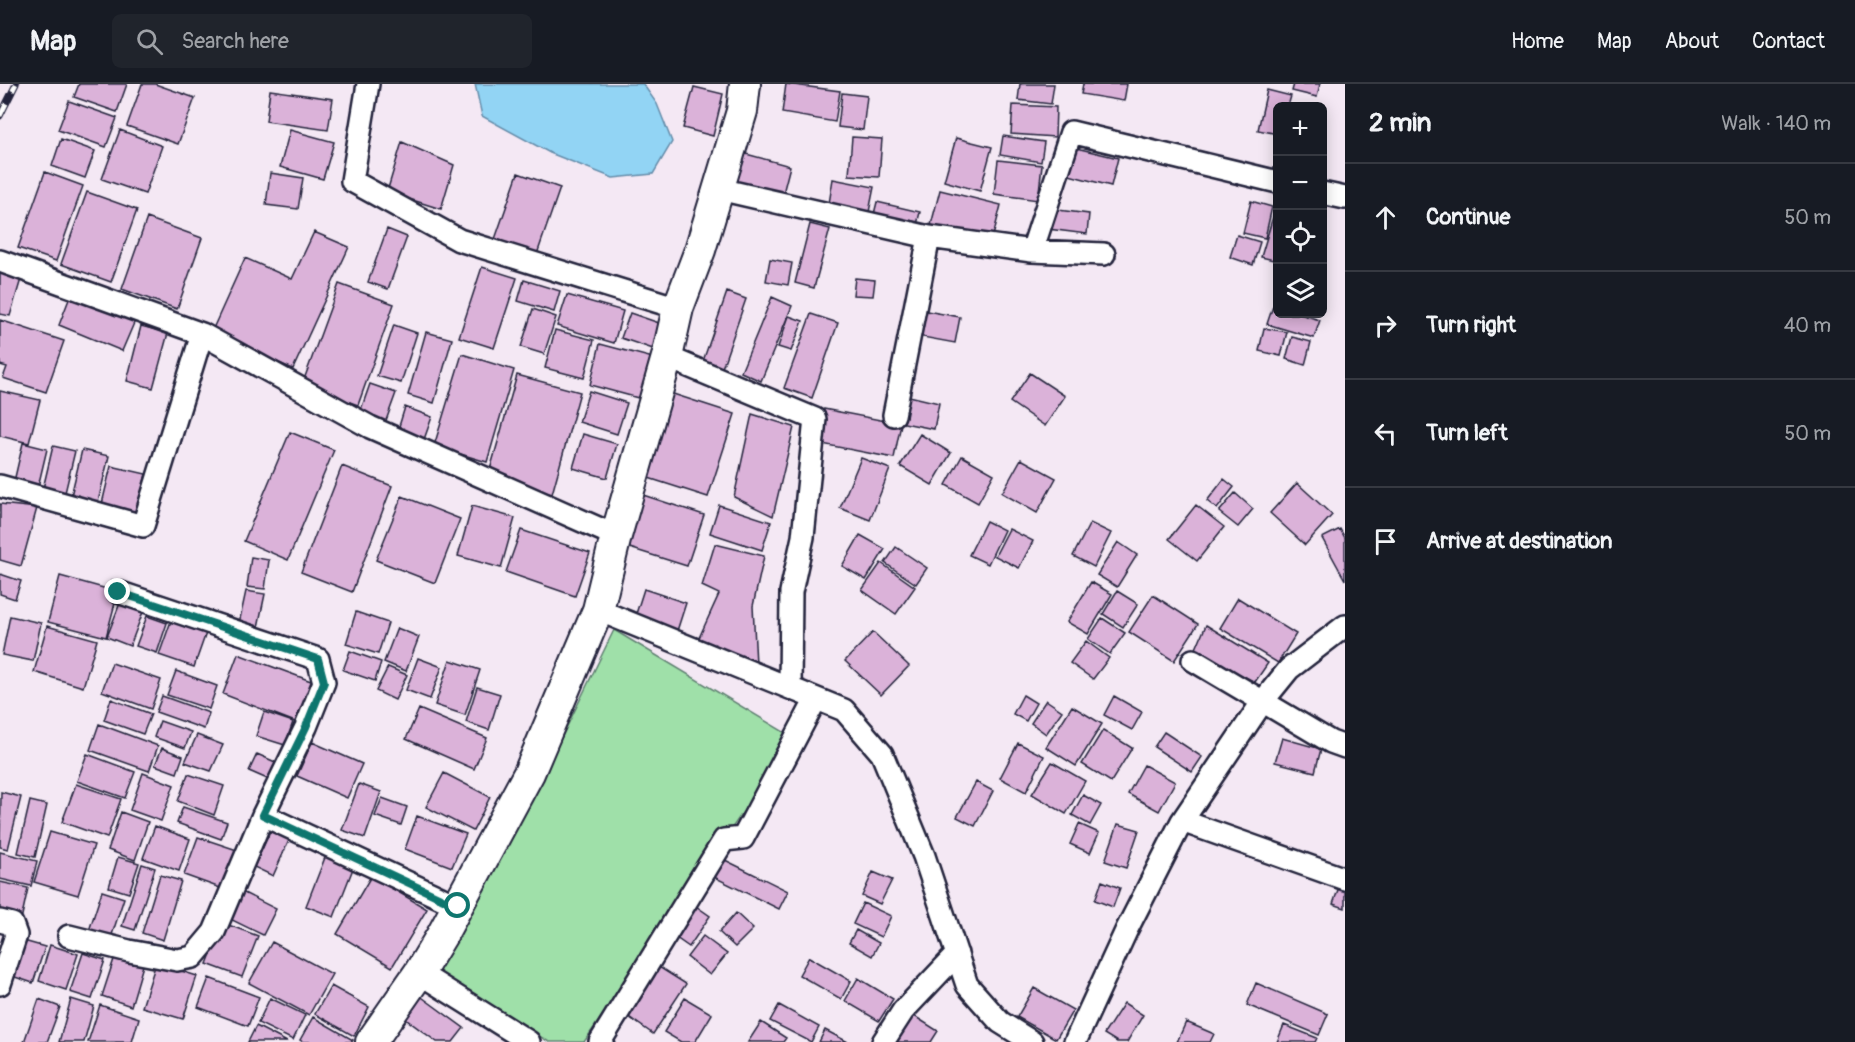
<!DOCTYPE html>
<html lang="en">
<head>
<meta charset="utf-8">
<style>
	:root { --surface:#171b24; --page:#20242c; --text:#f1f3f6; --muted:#9ea1a6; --line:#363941 }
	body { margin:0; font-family:Pangolin,sans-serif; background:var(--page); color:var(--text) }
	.controls { position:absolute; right:18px; top:18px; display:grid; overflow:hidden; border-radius:9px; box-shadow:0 3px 15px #0003 }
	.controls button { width:54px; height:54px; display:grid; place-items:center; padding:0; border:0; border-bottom:2px solid var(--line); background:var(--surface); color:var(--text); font:30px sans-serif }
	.stop { position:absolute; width:18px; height:18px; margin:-14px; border:4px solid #0f766e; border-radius:50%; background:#fff }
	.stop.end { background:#0f766e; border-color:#fff; box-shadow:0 2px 6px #0008 }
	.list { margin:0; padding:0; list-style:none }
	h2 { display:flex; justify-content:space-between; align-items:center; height:78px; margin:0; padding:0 24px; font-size:26px }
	h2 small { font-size:20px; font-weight:400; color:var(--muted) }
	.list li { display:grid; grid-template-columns:39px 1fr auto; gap:18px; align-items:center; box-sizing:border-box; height:108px; padding:0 24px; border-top:2px solid var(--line) }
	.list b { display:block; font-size:22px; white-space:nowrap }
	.list em { font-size:20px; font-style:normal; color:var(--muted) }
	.icon { flex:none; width:33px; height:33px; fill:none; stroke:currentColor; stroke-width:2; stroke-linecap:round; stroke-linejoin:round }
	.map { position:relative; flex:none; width:1345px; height:958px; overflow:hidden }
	header { display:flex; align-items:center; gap:36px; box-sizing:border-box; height:84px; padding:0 30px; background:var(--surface); border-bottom:2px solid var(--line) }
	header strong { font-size:28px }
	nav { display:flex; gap:33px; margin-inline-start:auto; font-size:21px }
	.search { width:420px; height:54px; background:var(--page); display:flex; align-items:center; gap:15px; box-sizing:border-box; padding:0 21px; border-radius:9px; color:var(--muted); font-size:22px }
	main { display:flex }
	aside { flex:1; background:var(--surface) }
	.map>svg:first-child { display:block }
</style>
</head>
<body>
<header>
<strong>Map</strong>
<div class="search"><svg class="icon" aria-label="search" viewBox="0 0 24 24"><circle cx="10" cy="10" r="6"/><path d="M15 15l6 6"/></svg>Search here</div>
<nav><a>Home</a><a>Map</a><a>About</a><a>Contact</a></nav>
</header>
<main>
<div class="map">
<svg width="1345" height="958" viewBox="0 0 1345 958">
	<rect width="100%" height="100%" fill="#f4e8f4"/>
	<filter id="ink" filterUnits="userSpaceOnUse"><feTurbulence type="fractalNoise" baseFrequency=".0167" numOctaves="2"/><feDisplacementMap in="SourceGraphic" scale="12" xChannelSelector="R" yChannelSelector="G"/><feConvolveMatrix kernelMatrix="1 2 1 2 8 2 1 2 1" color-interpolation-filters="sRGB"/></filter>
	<g filter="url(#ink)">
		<path fill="#9fe0a9" stroke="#608172" stroke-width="1.5" d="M614,546L794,654L584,958H549L436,889L536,706Z"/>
		<path fill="#92d4f4" stroke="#658daa" stroke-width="1.5" d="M475,0H643L657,20L672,58L653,90L613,94L550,69L482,32Z"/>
		<path fill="#dbb2d9" stroke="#22223b" stroke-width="1.5" d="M79,0H127L117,28L74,13Z
			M142,0H155L195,14L178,60L127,42Z
			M786,0L840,7L835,38L782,29Z
			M1020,0H1054L1051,20L1018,16Z
			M1083,0H1127L1124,17L1081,10Z
			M1294,0H1320L1317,13L1292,7Z
			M694,3L723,10L713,52L683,44Z
			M270,6L333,15L328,46L266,37Z
			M1267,6L1291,12L1288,22H1278V50L1258,46Z
			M842,9L867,12L863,46L838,43Z
			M69,17L117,34L106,63L58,46Z
			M1013,21L1056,23L1055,53L1011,50Z
			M120,46L162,62L145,110L102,95Z
			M290,46L334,58L323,95L280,83Z
			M1003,52L1044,58L1041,78L1000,71Z
			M852,53L882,55L879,93L849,91Z
			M956,54L992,63L980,107L944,97Z
			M61,55L95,67L85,94L52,82Z
			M402,58L454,81L441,125L387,108Z
			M1076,64L1118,74L1111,102L1069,91Z
			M735,67L790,82L781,117L726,102Z
			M998,76L1042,81L1038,116L994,110Z
			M45,88L83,102L56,177L18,164Z
			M270,89L303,94L298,125L266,121Z
			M518,89L560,104L535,176L493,161Z
			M833,95L874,103L868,133L828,126Z
			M940,106L1001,121L992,156L931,141Z
			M87,108L137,126L111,198L61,180Z
			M1251,117L1272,123L1265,154L1243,149Z
			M877,118L920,128L915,149L872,138Z
			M1050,125L1089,130L1087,150L1048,145Z
			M1275,126L1278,127V177L1261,173Z
			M147,134L202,154L177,225L122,205Z
			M810,140L830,145L814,204L795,199Z
			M387,145L407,153L388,205L368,198Z
			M314,148L349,163L293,285L211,249L245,174L292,195Z
			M1237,151L1260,158L1253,181L1230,173Z
			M770,175L792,179L788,201L766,197Z
			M482,183L517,194L494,264L459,253Z
			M0,189L21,195L10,232L0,230Z
			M855,194L875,196L873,212L853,211Z
			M524,196L560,207L554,228L518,217Z
			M339,200L394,220L358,321L302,301Z
			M73,205L137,232L122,267L59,241Z
			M727,208L746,215L721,287L702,280Z
			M567,211L623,227L614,259L557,242Z
			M772,213L792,222L761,297L741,288Z
			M1273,222L1278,223V230H1299L1320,236L1314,254L1267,240Z
			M533,225L556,233L544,270L521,263Z
			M921,226L960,233L955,259L917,252Z
			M630,229L662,240L653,265L621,254Z
			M811,230L838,239L812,314L784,304Z
			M789,232L803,237L791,267L778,263Z
			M0,236L64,257L46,308L3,294L7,283L0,281Z
			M394,241L417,249L401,299L377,292Z
			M141,242L168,249L153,304L127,297Z
			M1264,244L1287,248L1281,272L1259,267Z
			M555,246L594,256L584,294L545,284Z
			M426,248L452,255L434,319L408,311Z
			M1292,253L1311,258L1305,281L1286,275Z
			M600,260L653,274L642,315L590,301Z
			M462,270L514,286L487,378L434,362Z
			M1030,289L1065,312L1045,342L1010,318Z
			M517,291L580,308L552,410L488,393Z
			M370,300L396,309L384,342L358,334Z
			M0,307L40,316L29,359L0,352Z
			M589,307L627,319L617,350L579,338Z
			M667,308L735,330L708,413L639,391Z
			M905,311L939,319L934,345L899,338Z
			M405,323L432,333L422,361L396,352Z
			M824,325L901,340L894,374L817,359Z
			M752,330L794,343L773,432L734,413Z
			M290,348L334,366L288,476L244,457Z
			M583,350L617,360L607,394L573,384Z
			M920,350L951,369L932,401L900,382Z
			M23,359L47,365L37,407L13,402Z
			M53,362L75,367L64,413L42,409Z
			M82,366L109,372L97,422L70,416Z
			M962,372L994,390L978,419L946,401Z
			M861,374L890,385L870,436L840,424Z
			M1021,375L1056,394L1037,429L1002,409Z
			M111,382L146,390L136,432L101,424Z
			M342,382L392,402L352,508L301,488Z
			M1224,395L1234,403L1217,425L1207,417Z
			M1297,399L1332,431L1305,461L1270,429Z
			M637,409L704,431L687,482L620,461Z
			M1235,409L1253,425L1238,443L1219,428Z
			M402,412L460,435L435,499L376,476Z
			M0,420L37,424L21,482L0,476Z
			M719,421L771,438L762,466L710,449Z
			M1196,421L1224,443L1197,477L1169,455Z
			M472,422L515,434L501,484L458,472Z
			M986,437L1004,446L988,480L969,471Z
			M1090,439L1111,449L1094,483L1073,472Z
			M1009,445L1033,457L1019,484L995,472Z
			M1340,445L1345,454V496L1322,454Z
			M521,446L590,469L575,512L506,488Z
			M860,451L885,465L866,496L842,482Z
			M1118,458L1137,471L1117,503L1097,491Z
			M715,460L764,472L753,522L756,580L698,556L719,510L702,502Z
			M896,463L927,484L916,500L885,479Z
			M251,473L269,476L265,505L247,503Z
			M881,479L915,503L896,530L862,506Z
			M0,490L21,497L15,515L0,510Z
			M60,492L118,508L106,553L48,538Z
			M1091,498L1112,510L1088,550L1067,538Z
			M644,505L686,519L676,550L634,536Z
			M246,507L265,510L257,548L238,544Z
			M1117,507L1138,520L1123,543L1103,530Z
			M1153,511L1198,540L1174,577L1129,548Z
			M1238,514L1296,550L1278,579L1220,544Z
			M120,519L143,528L130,562L107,553Z
			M356,528L388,539L378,570L346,560Z
			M10,532L41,539L33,577L2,571Z
			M147,532L167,539L157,569L136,562Z
			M1102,534L1125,549L1110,570L1088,555Z
			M171,537L206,549L194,583L159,571Z
			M1206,541L1268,579L1255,598L1195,567Z
			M47,542L97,556L83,603L34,588Z
			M397,544L419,553L406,587L384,578Z
			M873,548L909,582L881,611L845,577Z
			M1086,557L1109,574L1093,595L1070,579Z
			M350,567L381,578L375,597L343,586Z
			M238,570L319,600L303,641L223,610Z
			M418,574L442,583L430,615L406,606Z
			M450,576L480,586L465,631L435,621Z
			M112,579L161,596L151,625L102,607Z
			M388,583L407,591L395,616L376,607Z
			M176,587L217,602L209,625L167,611Z
			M477,603L500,610L489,646L466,638Z
			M1023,611L1036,619L1026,637L1013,630Z
			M162,612L209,629L204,645L156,628Z
			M1114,612L1142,628L1132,646L1104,631Z
			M111,615L151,630L143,650L104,636Z
			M1046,616L1062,627L1046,650L1031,639Z
			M1072,622L1102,640L1076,682L1046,663Z
			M419,625L487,654L474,685L406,655Z
			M264,628L293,638L285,661L256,652Z
			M160,637L191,648L185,664L154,653Z
			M99,640L158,662L149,687L90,666Z
			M1103,646L1132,664L1111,698L1082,680Z
			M1164,648L1202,673L1192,688L1154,663Z
			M197,651L223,661L211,687L185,678Z
			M1282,654L1321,665L1315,688L1275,678Z
			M312,658L362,680L347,714L297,692Z
			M1018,659L1044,672L1026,708L1000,694Z
			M162,664L183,672L177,689L155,681Z
			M87,670L135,688L125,714L77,697Z
			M257,670L282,681L274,698L249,687Z
			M1052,678L1085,697L1066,730L1032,710Z
			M1144,681L1175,698L1159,727L1128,710Z
			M143,689L174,701L161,737L130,726Z
			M444,689L490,713L473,747L426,723Z
			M188,690L224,702L214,731L178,717Z
			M976,698L993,707L975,742L957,733Z
			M76,700L121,715L107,754L62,738Z
			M359,700L381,708L365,754L342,746Z
			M1,708L21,713L8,765L0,763Z
			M1083,711L1101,721L1090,741L1072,731Z
			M382,714L407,723L401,741L375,732Z
			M30,717L47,721L35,773L18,769Z
			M183,723L227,738L221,755L177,739Z
			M121,728L148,738L135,776L108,766Z
			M417,732L466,750L452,783L405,765Z
			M1079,740L1099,749L1090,769L1070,760Z
			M1118,740L1139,746L1126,784L1105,777Z
			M155,742L190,755L179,787L143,774Z
			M271,746L290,754L273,792L254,783Z
			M50,748L94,761L78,811L34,798Z
			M198,753L237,766L223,805L184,791Z
			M0,768L37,777L31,802L0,795Z
			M326,771L354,782L334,833L306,822Z
			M118,773L139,779L129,809L109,803Z
			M723,775L788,807L779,825L714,793Z
			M142,780L155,784L135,846L122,842Z
			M873,788L892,796L880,820L862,812Z
			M160,791L181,797L163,856L142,849Z
			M371,792L427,825L392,883L337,850Z
			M1102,797L1120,804L1113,823L1095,816Z
			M0,798L28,804L21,836L0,831Z
			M1340,800L1345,802V824L1333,820Z
			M102,807L124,814L110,857L88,850Z
			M242,808L276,825L263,851L228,834Z
			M863,819L891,832L881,853L853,840Z
			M693,820L710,832L689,863L672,851Z
			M736,829L753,845L735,863L719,848Z
			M223,839L258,852L242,893L207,880Z
			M856,846L879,859L872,872L849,859Z
			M703,852L727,870L710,891L687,873Z
			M20,856L45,863L33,899L9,891Z
			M272,858L332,890L309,931L249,899Z
			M50,861L78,870L66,906L39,897Z
			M83,869L105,876L92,915L70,908Z
			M116,869L144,878L131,922L102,912Z
			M809,873L851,897L841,915L799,891Z
			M156,879L197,892L183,935L142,923Z
			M659,883L686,900L653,950L626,931Z
			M209,894L259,913L248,942L198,923Z
			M858,894L893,915L879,937L845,917Z
			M1256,899L1328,930L1319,951L1247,921Z
			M331,902L369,923L354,952L315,930Z
			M1034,904L1073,926L1056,955L1017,933Z
			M419,911L464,944L453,958H437L403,933Z
			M270,914L305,931L293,956L258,939Z
			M685,914L712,930L695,958H681L664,948Z
			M39,915L60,923L47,958H24Z
			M71,915L94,922L84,958H59Z
			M1124,919L1143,931L1127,958H1117L1104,950Z
			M100,921L139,934L132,958H88Z
			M779,921L819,943L811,958L770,937Z
			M911,930L938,947L931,958H894Z
			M313,933L353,956L352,958H303L300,956Z
			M761,938L786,954L783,958H748Z
			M1186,938L1214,950L1210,958H1177Z
			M1284,941L1317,954L1315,958H1277Z
			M256,942L287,958H248Z
			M825,946L848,958H819Z"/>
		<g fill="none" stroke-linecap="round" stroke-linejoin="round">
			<defs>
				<path id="street" d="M368,0L352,97L459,156L678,224
					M719,105L929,153L894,331
					M1322,109L1345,114
					M929,153L1032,167L1104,170
					M1032,167L1071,48L1278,98
					M0,177L202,250L370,343L616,452
					M667,273L815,335L803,453L791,508L790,604
					M0,402L143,442L202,250
					M598,526L844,626L882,670L924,772L967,901L1000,938L1032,958
					M1193,576L1331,658L1345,663
					M263,731L458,822
					M1182,737L1345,795
					M0,837L12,840L16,851L0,900
					M69,852L129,867L177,876L193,873L214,848L263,731L306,643L324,598L318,575L118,508
					M419,889L529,958
					M600,958L724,756L743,754L816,615
					M883,958L903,927L957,870
					M1075,958L1127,845L1182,737L1263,617L1289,585L1345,542"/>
				<path id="secondary" d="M371,958L419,889L442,851L529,689L598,526L616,452L667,273L678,224L700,166L742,27L745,0"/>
			</defs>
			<use href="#street" stroke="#22223b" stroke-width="26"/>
			<use href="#secondary" stroke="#22223b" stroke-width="34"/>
			<use href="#street" stroke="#fff" stroke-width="21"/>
			<use href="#secondary" stroke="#fff" stroke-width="30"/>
			<defs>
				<path id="rail" d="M0,32L16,0"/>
			</defs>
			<use href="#rail" stroke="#22223b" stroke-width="7"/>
			<use href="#rail" stroke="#fff" stroke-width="4.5" stroke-dasharray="14" stroke-linecap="butt"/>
		</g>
	</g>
	<g fill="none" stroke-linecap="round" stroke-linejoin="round" filter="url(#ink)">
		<path stroke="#0f766e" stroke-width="8" d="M118,508L318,575L324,598L306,643L263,731L458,822"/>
	</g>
</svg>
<div class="controls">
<button>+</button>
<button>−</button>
<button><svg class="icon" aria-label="locate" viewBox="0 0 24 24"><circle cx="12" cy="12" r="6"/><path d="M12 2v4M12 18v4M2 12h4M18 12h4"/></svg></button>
<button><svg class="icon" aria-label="layers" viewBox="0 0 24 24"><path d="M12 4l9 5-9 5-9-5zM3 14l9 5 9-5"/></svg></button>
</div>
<div class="stop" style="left:458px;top:822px"></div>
<div class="stop end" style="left:118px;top:508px"></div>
</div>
<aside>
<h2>2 min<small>Walk · 140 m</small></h2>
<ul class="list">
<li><svg class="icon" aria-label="ahead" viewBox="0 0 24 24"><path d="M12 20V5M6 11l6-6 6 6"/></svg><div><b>Continue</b></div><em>50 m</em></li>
<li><svg class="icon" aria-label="right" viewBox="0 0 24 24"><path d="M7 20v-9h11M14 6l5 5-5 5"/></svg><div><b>Turn right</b></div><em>40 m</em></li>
<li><svg class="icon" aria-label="left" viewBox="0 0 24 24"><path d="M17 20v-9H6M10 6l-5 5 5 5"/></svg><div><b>Turn left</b></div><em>50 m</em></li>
<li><svg class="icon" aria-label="arrive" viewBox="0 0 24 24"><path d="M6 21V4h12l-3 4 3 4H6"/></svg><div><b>Arrive at destination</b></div></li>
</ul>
</aside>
</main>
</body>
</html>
